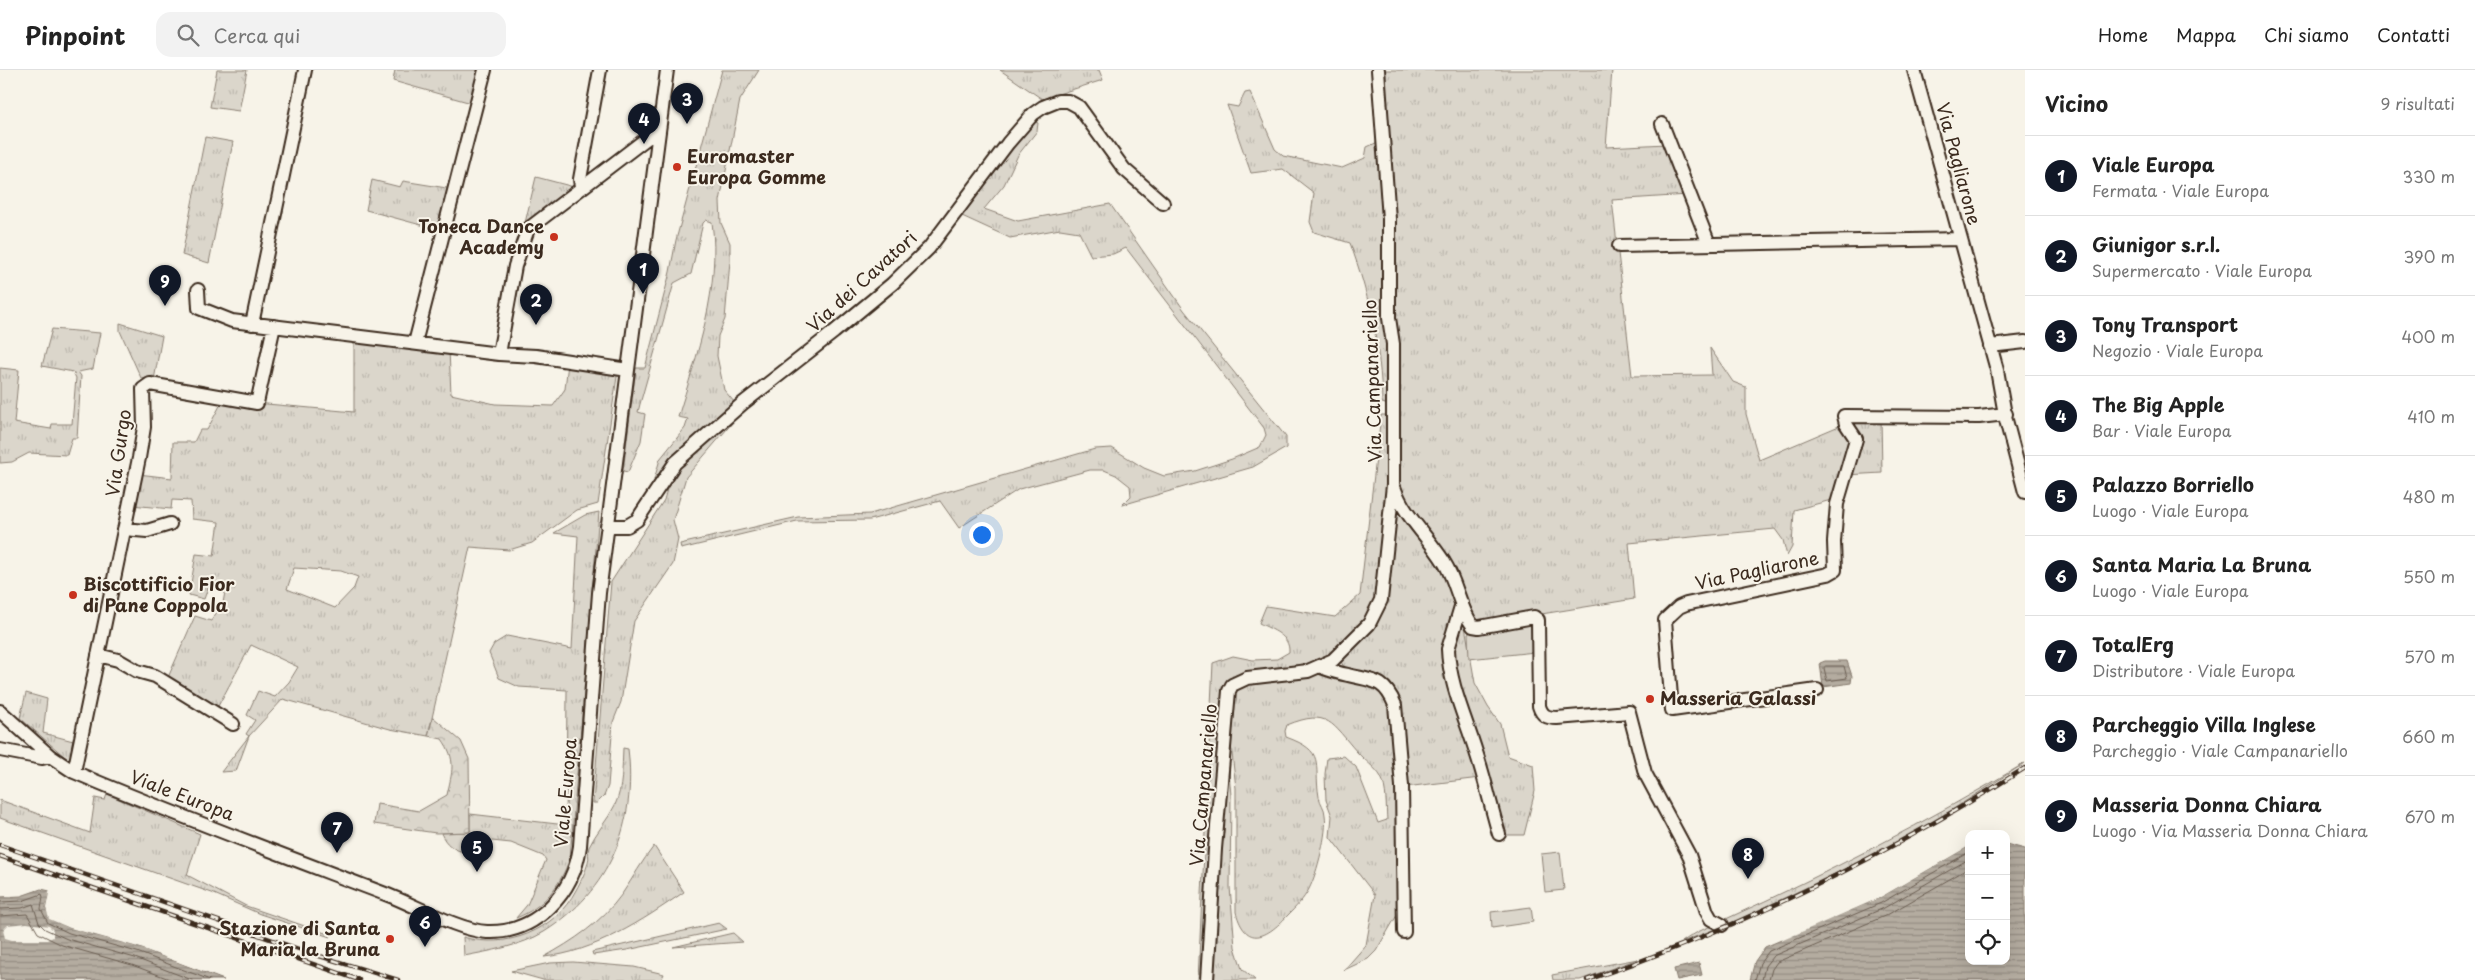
<!DOCTYPE html>
<html lang="it">
<head>
<meta charset="utf-8">
<style>
	:root { --surface:#fff; --page:#f2f2f2; --text:#222; --muted:#767676; --line:#e0e0e0; --accent:#111827 }
	body { margin:0; font-family:"Playpen Sans",sans-serif; background:var(--page); color:var(--text) }
	.controls { position:absolute; right:15px; bottom:15px; display:grid; overflow:hidden; border-radius:10px; box-shadow:0 5px 20px #0002 }
	.controls button { width:45px; height:45px; display:grid; place-items:center; padding:0; border:0; border-bottom:1px solid var(--line); background:var(--surface); color:var(--text); font:25px sans-serif }
	.you { position:absolute; left:981px; top:464px; width:18px; height:18px; margin:-12px; border:4px solid #fff; border-radius:50%; background:#1a73e8; box-shadow:0 0 0 8px #1a73e833 }
	.badge { display:grid; place-items:center; width:32px; height:32px; border-radius:50%; background:var(--accent); color:#fff; font-size:16px; font-weight:700 }
	.pin { position:absolute; translate:-50% -41px; filter:drop-shadow(0 1px 2px #0008) }
	.pin::after { content:''; position:absolute; top:26px; width:18px; height:15px; background:inherit; clip-path:polygon(0 0,100% 0,50% 100%) }
	.list { margin:0; padding:0; list-style:none }
	h2 { display:flex; justify-content:space-between; align-items:center; height:65px; margin:0; padding:0 20px; font-size:21px }
	h2 small { font-size:16px; font-weight:400; color:var(--muted) }
	.list li { display:grid; grid-template-columns:32px 1fr auto; gap:15px; align-items:center; box-sizing:border-box; height:80px; padding:0 20px; border-top:1px solid var(--line) }
	.list b { display:block; font-size:19px; white-space:nowrap }
	.list p { margin:0; font-size:16px; white-space:nowrap; color:var(--muted) }
	.list em { font-size:16px; font-style:normal; color:var(--muted) }
	.icon { flex:none; width:28px; height:28px; fill:none; stroke:currentColor; stroke-width:2; stroke-linecap:round; stroke-linejoin:round }
	.map { position:relative; flex:none; width:2025px; height:910px; overflow:hidden }
	header { display:flex; align-items:center; gap:30px; box-sizing:border-box; height:70px; padding:0 25px; background:var(--surface); border-bottom:1px solid var(--line) }
	header strong { font-size:24px }
	nav { display:flex; gap:28px; margin-inline-start:auto; font-size:18px }
	.search { width:350px; height:45px; background:var(--page); display:flex; align-items:center; gap:12px; box-sizing:border-box; padding:0 18px; border-radius:15px; color:var(--muted); font-size:19px }
	main { display:flex }
	aside { flex:1; background:var(--surface) }
	.map>svg:first-child { display:block }
</style>
</head>
<body>
<header>
<strong>Pinpoint</strong>
<div class="search"><svg class="icon" aria-label="search" viewBox="0 0 24 24"><circle cx="10" cy="10" r="6"/><path d="M15 15l6 6"/></svg>Cerca qui</div>
<nav><a>Home</a><a>Mappa</a><a>Chi siamo</a><a>Contatti</a></nav>
</header>
<main>
<div class="map">
<svg width="2025" height="910" viewBox="0 0 2025 910">
	<defs>
		<pattern id="grass-tufts" width="24" height="20" patternUnits="userSpaceOnUse" patternTransform="scale(1.25)"><rect width="24" height="20" fill="#dbd6cb"/><path d="M3 7l-1-3M5 7V3M7 7l1-3M15 17l-1-3M17 17v-4M19 17l1-3" fill="none" stroke="#bdb8ae"/></pattern>
		<pattern id="forest-crowns" width="20" height="18" patternUnits="userSpaceOnUse" patternTransform="scale(1.25)"><rect width="20" height="18" fill="#dbd6cb"/><path d="M2 6a3 3 0 1 1 6 0M12 15a3 3 0 1 1 6 0" fill="none" stroke="#bdb8ae"/></pattern>
		<pattern id="water-rules" width="6" height="5" patternUnits="userSpaceOnUse" patternTransform="scale(1.25)"><rect width="6" height="5" fill="#b4aca0"/><path d="M0 2.5h6" fill="none" stroke="#948c82"/></pattern>
	</defs>
	<rect width="100%" height="100%" fill="#f7f3e8"/>
	<filter id="ink" filterUnits="userSpaceOnUse"><feTurbulence type="fractalNoise" baseFrequency=".02" numOctaves="2"/><feDisplacementMap in="SourceGraphic" scale="10" xChannelSelector="R" yChannelSelector="G"/><feConvolveMatrix kernelMatrix="1 2 1 2 8 2 1 2 1" color-interpolation-filters="sRGB"/></filter>
	<g filter="url(#ink)">
		<path fill="url(#grass-tufts)" stroke="#8b8074" fill-rule="evenodd" d="M217,0H247L239,41L210,37Z
			M395,0H483L475,34L393,11Z
			M722,0H759L740,30L720,131L721,153L730,173V191L725,249L718,266L717,286L724,320L735,333L669,390L654,410L660,389L685,358L688,349L678,347C697,285 721,217 712,152L706,150L703,153L691,204L674,213L640,334L638,342L645,344L641,371L628,402L623,401L636,298H645L670,202L676,170Z
			M1000,0H1099L1103,10L1042,29Z
			M1381,0H1612L1606,77L1667,74L1688,125L1612,130L1632,306L1712,305L1710,278L1733,312L1746,317V344L1759,390L1839,356L1840,347L1852,368L1835,429L1794,440L1792,477L1787,486L1783,470L1775,459L1629,473L1634,529L1480,554L1475,552L1407,436L1396,409L1392,246Z
			M1250,22L1275,79L1283,86L1342,98L1365,88L1367,77L1378,72L1385,148L1387,329L1385,334L1382,333C1381,279 1369,224 1350,173L1314,162L1310,152L1314,123L1283,99L1251,103L1227,35L1238,37L1245,23Z
			M1033,51L1038,53L1037,61L1018,85L1004,115L984,139L1018,151L1110,134L1184,240L1286,367V378L1253,397L1122,435L1131,426L1130,416L1116,405L1104,400H1090L1019,419L959,458L940,431L870,450L797,451L681,479L680,474L798,447L870,444L1095,379L1112,378L1144,398L1164,406L1195,401L1232,389L1260,377L1266,365L1264,358L1126,178L1113,184L1091,186L1079,162L1060,159L1010,168L962,146Z
			M205,67L233,72L209,193L182,185Z
			M536,107L574,117L525,153Z
			M372,110L400,117L403,111L453,119L443,161L366,140Z
			M120,253L162,266L154,310L141,308L120,261Z
			M52,259L100,263L93,299L78,302L81,306L77,368H72L67,385L29,383L12,392L0,393V298L19,300L14,353L51,359L52,354H72L76,308L73,302L42,296Z
			M354,268L449,280L451,324L495,334L553,336L565,319L568,293L618,300L598,434L577,440L532,473L509,480L470,477L428,666L390,659L283,629L249,666L236,701L221,702L249,666L246,664L255,650L247,645L258,621L275,627L289,612L298,597L251,575L216,640L166,612L195,546L211,551L223,533L225,522L208,518L204,529L189,525L196,484L214,486L219,452L192,449L191,431L172,430L171,439L132,435L138,404L172,408L173,372H194L200,360H207L223,330L354,342ZM294,498L341,501L358,507L354,518L335,538L287,519Z
			M739,345L686,407L673,450L678,469L673,494L634,551L621,632L613,652L608,716L604,726L597,733H593L611,512L664,430L670,408L682,394Z
			M1381,345H1387L1388,351V427L1376,535L1360,558L1335,583L1315,595L1236,608L1205,910H1198L1213,593L1233,586L1253,590L1277,589L1289,582C1290,565 1272,560 1259,553L1266,536L1335,547L1360,525Z
			M1881,347L1882,403L1846,405L1857,375L1846,350Z
			M1399,440L1446,502L1457,528L1443,581L1480,708L1405,717L1386,612C1369,601 1346,609 1340,589L1373,552L1396,441Z
			M599,442L570,788C560,816 544,837 516,848L527,835L546,790L543,786L511,773L492,771L478,785C461,782 448,780 441,763L470,762V744L566,755L567,620L519,617L499,608L489,583L494,574L507,566L572,579L578,466L554,463L585,445Z
			M1463,545L1475,613L1488,637L1500,654L1508,686L1533,695L1535,721L1524,765H1501L1468,650L1451,584Z
			M1318,601L1365,612L1389,625L1398,687L1400,840L1376,881L1368,889L1344,900L1366,875L1375,825L1330,767L1332,746L1326,730L1325,704L1327,688L1344,686L1356,697L1378,753L1387,750C1386,738 1387,718 1381,707C1376,698 1364,690 1357,682C1332,654 1329,638 1287,655L1285,661L1286,667C1327,682 1313,692 1319,727C1320,733 1325,738 1325,745C1328,761 1317,804 1309,819C1304,829 1295,838 1287,846C1267,868 1246,879 1236,842V718L1230,666L1235,619L1244,613Z
			M26,623L47,629L43,663L77,672L72,693L20,648Z
			M1227,676L1231,726L1230,817L1235,877L1242,899L1255,910H1210Z
			M623,678L628,679C637,754 610,821 544,862C521,876 490,881 464,886L463,867C506,880 555,861 576,820C581,811 586,801 588,792C590,787 587,782 589,777C596,762 608,750 615,735C623,718 622,697 623,678Z
			M2025,693L1927,756L1843,800L1736,851L1682,872C1696,862 1709,855 1727,853L1726,849C1828,803 1928,751 2025,693Z
			M107,724L200,764L187,805L246,836L331,865L330,867L260,844L212,823L0,748V730L90,763L95,728L105,730Z
			M654,776L684,822C642,851 595,882 544,887C573,871 602,852 622,824C633,808 642,791 654,776Z
			M719,853L727,859L627,880L593,885L592,882Z
			M733,863L743,872L673,877Z
			M1638,889L1580,910H1553L1552,905Z
			M573,892L634,897L664,904L661,910H543L511,901L550,893Z"/>
		<path fill="url(#forest-crowns)" stroke="#8b8074" d="M433,647L461,671L469,689L470,762L436,763L374,754L377,734L419,741L447,725C452,702 457,690 442,669L428,666Z"/>
		<path fill="#dbd6cb" stroke="#8b8074" d="M1530,552L1533,553L1535,582L1469,589L1468,563Z
			M1560,782L1564,820L1545,822L1541,784Z
			M1531,837L1533,852L1492,858L1491,842Z"/>
		<path fill="url(#water-rules)" stroke="#84786c" d="M1825,591H1847L1852,606L1851,613L1823,617L1820,593Z
			M2006,774L2025,779V910H1750L1755,891L1765,877L1879,828L1969,776V891H2006Z
			M41,819L50,821L46,838L50,849L70,858L138,877L224,910H0V827L21,826Z
			M1699,893L1702,905L1677,910L1674,899Z"/>
		<path fill="#f7f3e8" d="M1969,774V776L1879,828L1781,871L1782,867L1878,826Z
			M50,818L53,821L48,837L51,847L71,856L139,875L226,910L138,877L70,858L49,849L46,838Z
			M27,853L49,856L53,860V867L47,870H12L5,868L3,860L8,855Z"/>
		<g fill="none" stroke-linecap="round" stroke-linejoin="round">
			<path stroke="#6b5e52" stroke-width="1" d="M1826,596H1844L1847,608L1827,611L1824,598Z
				M0,832L22,831L42,824L43,827L41,839L48,853L69,863L137,882L210,910
				M0,839L22,838L33,834L39,853L45,859L67,869L135,888L192,910
				M0,846L27,844L38,863L62,875L132,895L172,910
				M1755,910L1760,893L1769,881L1881,833L1969,782
				M1762,910L1765,896L1773,886L1884,838L1969,789
				M1769,910L1772,899L1777,892L1887,845L1969,798"/>
			<defs>
				<path id="minor" d="M1914,0L1997,300L2006,350L2025,422
					M1662,54L1709,174
					M581,117L580,109L600,0
					M1619,176L1960,169
					M198,220L199,238L232,251L499,284L536,286L628,300
					M252,254L305,0
					M415,273L485,0
					M1990,276L2025,272
					M499,284L515,196L528,159L659,59
					M1394,417C1404,446 1428,466 1444,492C1457,512 1459,538 1473,556L1479,557L1534,547L1538,550L1539,636C1542,646 1547,648 1557,648L1629,642L1645,703L1689,785L1707,842L1711,849L1722,855
					M607,456H627L637,450L675,393L742,334L834,262L892,214L929,178L1008,73L1033,44L1043,37L1058,31H1068L1079,37L1124,99L1163,133
					M124,459L147,461L170,454
					M1462,533L1448,579C1449,614 1466,649 1476,682C1485,709 1491,737 1499,764
					M98,585L118,590L137,601L155,606L233,654
					M1321,597C1329,600 1338,603 1348,605C1372,611 1384,608 1395,635L1402,716L1404,862
					M1817,620L1672,640L1665,550L1679,537L1686,534L1828,504L1835,500L1834,472L1837,434L1856,369L1846,354L1844,346L1979,347L2006,344
					M0,641L50,686L74,702C177,746 283,785 388,825C414,835 461,861 487,862C537,864 574,822 580,776L599,523L667,0
					M0,680L42,688L50,686
					M74,702L139,388L144,357L143,319L150,314L257,333L274,256
					M1207,910L1215,779L1229,621L1232,615L1247,608L1308,601L1333,590L1369,554L1381,530L1393,415V274L1389,248V149L1378,0"/>
			</defs>
			<use href="#minor" stroke="#3b2a1e" stroke-width="16"/>
			<use href="#minor" stroke="#f7f3e8" stroke-width="12"/>
			<defs>
				<path id="rail" d="M0,775L313,884L398,910
					M0,786L359,910
					M1587,910C1742,858 1887,785 2025,698"/>
			</defs>
			<use href="#rail" stroke="#3b2a1e" stroke-width="4.5"/>
			<use href="#rail" stroke="#f7f3e8" stroke-width="2.5" stroke-dasharray="8" stroke-linecap="butt"/>
		</g>
	</g>
	<g fill="#c8321e" stroke="#f7f3e8" stroke-width="2">
		<circle cx="677" cy="97" r="5"/>
		<circle cx="554" cy="167" r="5"/>
		<circle cx="73" cy="525" r="5"/>
		<circle cx="1650" cy="629" r="5"/>
		<circle cx="390" cy="869" r="5"/>
	</g>
	<g text-anchor="middle" stroke-width="4" stroke-linejoin="round" paint-order="stroke">
		<g font-size="18" font-weight="bold" fill="#3b2a1e" stroke="#f7f3e8" text-anchor="start">
			<text x="687" y="93">Euromaster<tspan x="687" dy="21">Europa Gomme</tspan></text>
			<text x="544" y="163" text-anchor="end">Toneca Dance<tspan x="544" dy="21">Academy</tspan></text>
			<text x="83" y="521">Biscottificio Fior<tspan x="83" dy="21">di Pane Coppola</tspan></text>
			<text x="1660" y="635">Masseria Galassi</text>
			<text x="380" y="865" text-anchor="end">Stazione di Santa<tspan x="380" dy="21">Maria la Bruna</tspan></text>
		</g>
		<g font-size="18" fill="#3b2a1e" stroke="#f7f3e8">
			<text transform="translate(1958 94) rotate(75)" y="6">Via Pagliarone</text>
			<text transform="translate(862 212) rotate(-42)" y="6">Via dei Cavatori</text>
			<text transform="translate(1373 311) rotate(-92)" y="6">Via Campanariello</text>
			<text transform="translate(119 383) rotate(-82)" y="6">Via Gurgo</text>
			<text transform="translate(1757 501) rotate(-12)" y="6">Via Pagliarone</text>
			<text transform="translate(1204 715) rotate(-85)" y="6">Via Campanariello</text>
			<text transform="translate(566 723) rotate(-85)" y="6">Viale Europa</text>
			<text transform="translate(182 726) rotate(21)" y="6">Viale Europa</text>
		</g>
	</g>
</svg>
<div class="controls">
<button>+</button>
<button>−</button>
<button><svg class="icon" aria-label="locate" viewBox="0 0 24 24"><circle cx="12" cy="12" r="6"/><path d="M12 2v4M12 18v4M2 12h4M18 12h4"/></svg></button>
</div>
<div class="you"></div>
<div class="pin badge" style="left:643px;top:224px">1</div>
<div class="pin badge" style="left:536px;top:255px">2</div>
<div class="pin badge" style="left:687px;top:54px">3</div>
<div class="pin badge" style="left:644px;top:74px">4</div>
<div class="pin badge" style="left:477px;top:802px">5</div>
<div class="pin badge" style="left:425px;top:877px">6</div>
<div class="pin badge" style="left:337px;top:783px">7</div>
<div class="pin badge" style="left:1748px;top:809px">8</div>
<div class="pin badge" style="left:165px;top:236px">9</div>
</div>
<aside>
<h2>Vicino<small>9 risultati</small></h2>
<ul class="list">
<li><span class="badge">1</span><div><b>Viale Europa</b><p>Fermata · Viale Europa</p></div><em>330 m</em></li>
<li><span class="badge">2</span><div><b>Giunigor s.r.l.</b><p>Supermercato · Viale Europa</p></div><em>390 m</em></li>
<li><span class="badge">3</span><div><b>Tony Transport</b><p>Negozio · Viale Europa</p></div><em>400 m</em></li>
<li><span class="badge">4</span><div><b>The Big Apple</b><p>Bar · Viale Europa</p></div><em>410 m</em></li>
<li><span class="badge">5</span><div><b>Palazzo Borriello</b><p>Luogo · Viale Europa</p></div><em>480 m</em></li>
<li><span class="badge">6</span><div><b>Santa Maria La Bruna</b><p>Luogo · Viale Europa</p></div><em>550 m</em></li>
<li><span class="badge">7</span><div><b>TotalErg</b><p>Distributore · Viale Europa</p></div><em>570 m</em></li>
<li><span class="badge">8</span><div><b>Parcheggio Villa Inglese</b><p>Parcheggio · Viale Campanariello</p></div><em>660 m</em></li>
<li><span class="badge">9</span><div><b>Masseria Donna Chiara</b><p>Luogo · Via Masseria Donna Chiara</p></div><em>670 m</em></li>
</ul>
</aside>
</main>
</body>
</html>
